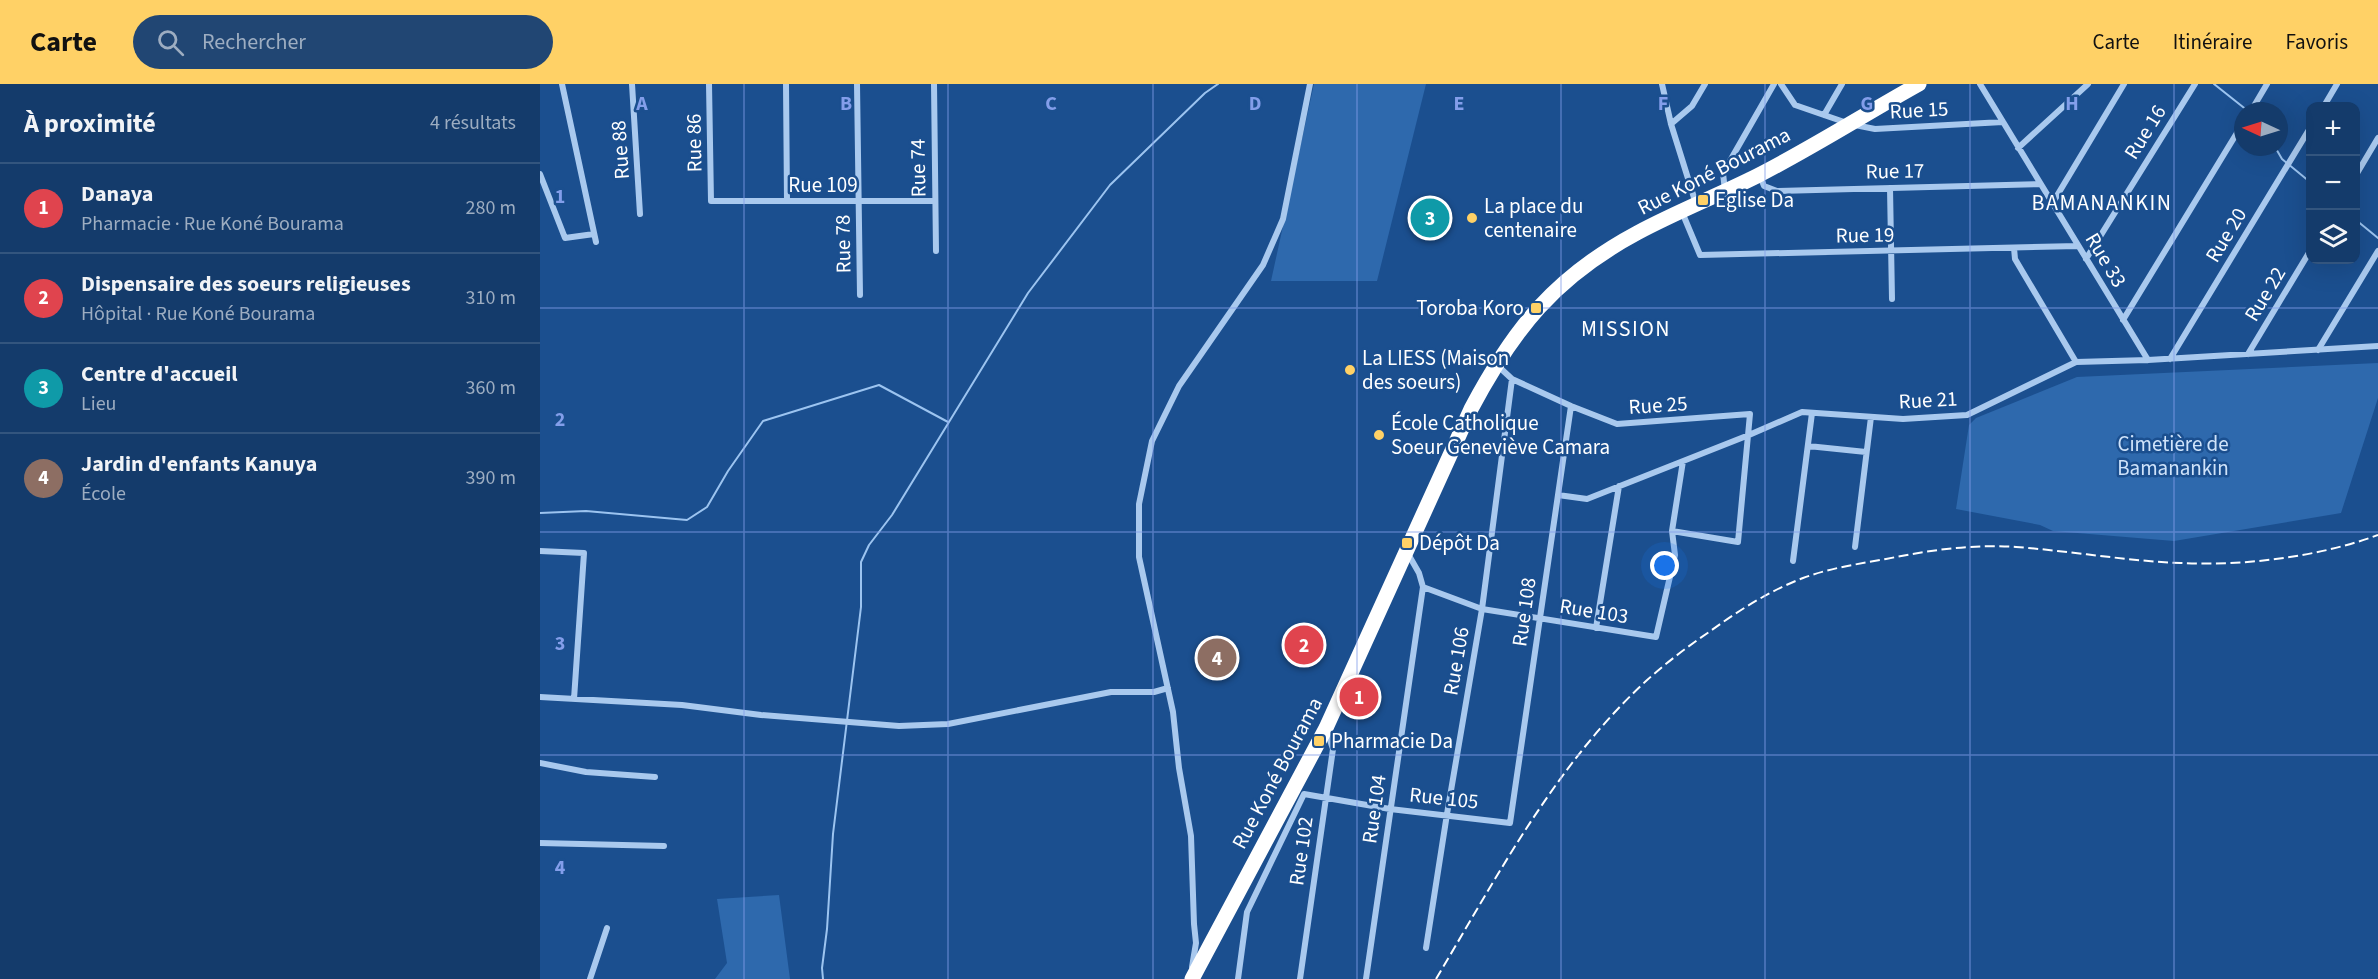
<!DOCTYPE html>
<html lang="fr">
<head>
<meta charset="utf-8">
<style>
	:root { --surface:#143b6b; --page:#214673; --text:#f1f3f6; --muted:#9dadc1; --line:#33557e; --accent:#ffd166 }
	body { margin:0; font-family:"Source Sans 3",sans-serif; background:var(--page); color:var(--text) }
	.controls { position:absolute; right:18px; top:18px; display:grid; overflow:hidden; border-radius:12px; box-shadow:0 6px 24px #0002 }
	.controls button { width:54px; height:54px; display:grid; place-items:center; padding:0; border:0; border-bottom:2px solid var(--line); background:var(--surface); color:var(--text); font:30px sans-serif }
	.compass { position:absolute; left:1694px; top:18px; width:54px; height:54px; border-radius:50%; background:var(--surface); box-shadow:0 6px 24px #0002; rotate:274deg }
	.you { position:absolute; left:1125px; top:482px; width:21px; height:21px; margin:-15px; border:4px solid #fff; border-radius:50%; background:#1a73e8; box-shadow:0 0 0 9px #1a73e833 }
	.badge { display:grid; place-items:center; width:39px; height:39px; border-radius:50%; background:var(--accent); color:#fff; font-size:20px; font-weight:700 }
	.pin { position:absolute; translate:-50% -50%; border:3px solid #fff; box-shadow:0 2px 6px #0006 }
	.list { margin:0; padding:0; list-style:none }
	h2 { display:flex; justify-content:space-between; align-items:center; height:78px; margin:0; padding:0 24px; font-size:26px }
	h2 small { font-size:20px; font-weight:400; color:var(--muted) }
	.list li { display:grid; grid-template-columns:39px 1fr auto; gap:18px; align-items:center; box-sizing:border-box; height:90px; padding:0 24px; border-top:2px solid var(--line) }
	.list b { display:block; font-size:22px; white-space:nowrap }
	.list p { margin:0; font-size:20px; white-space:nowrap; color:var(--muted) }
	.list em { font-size:20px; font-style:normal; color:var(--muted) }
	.icon { flex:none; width:33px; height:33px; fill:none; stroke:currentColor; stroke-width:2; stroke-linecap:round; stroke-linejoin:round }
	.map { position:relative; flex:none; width:1838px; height:895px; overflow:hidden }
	header { display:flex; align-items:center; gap:36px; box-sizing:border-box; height:84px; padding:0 30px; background:var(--accent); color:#111 }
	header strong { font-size:28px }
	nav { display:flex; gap:33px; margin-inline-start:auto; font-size:21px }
	.search { width:420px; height:54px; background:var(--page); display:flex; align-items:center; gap:15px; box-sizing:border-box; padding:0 21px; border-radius:33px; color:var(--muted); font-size:22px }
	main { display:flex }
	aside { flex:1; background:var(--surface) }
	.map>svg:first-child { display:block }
</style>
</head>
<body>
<header>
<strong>Carte</strong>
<div class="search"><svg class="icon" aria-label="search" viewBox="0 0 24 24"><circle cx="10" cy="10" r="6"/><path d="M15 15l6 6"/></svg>Rechercher</div>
<nav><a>Carte</a><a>Itinéraire</a><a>Favoris</a></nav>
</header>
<main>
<aside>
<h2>À proximité<small>4 résultats</small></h2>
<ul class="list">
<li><span class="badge" style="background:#e0444e">1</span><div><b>Danaya</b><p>Pharmacie · Rue Koné Bourama</p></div><em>280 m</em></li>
<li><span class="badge" style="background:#e0444e">2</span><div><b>Dispensaire des soeurs religieuses</b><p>Hôpital · Rue Koné Bourama</p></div><em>310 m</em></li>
<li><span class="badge" style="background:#0f9aa8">3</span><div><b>Centre d'accueil</b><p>Lieu</p></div><em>360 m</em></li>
<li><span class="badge" style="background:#8d6e63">4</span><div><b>Jardin d'enfants Kanuya</b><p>École</p></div><em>390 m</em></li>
</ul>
</aside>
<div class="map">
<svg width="1838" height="895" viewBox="0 0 1838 895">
	<rect width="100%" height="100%" fill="#1b4f8f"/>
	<path fill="#2e69ad" d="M774,0H886L837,197H731Z
		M1838,279V314L1801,429L1634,457L1513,447L1500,441L1416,425L1429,341L1436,334L1537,293Z
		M239,811L250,895H175L187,879L177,815Z"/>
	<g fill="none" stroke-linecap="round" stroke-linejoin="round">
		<path stroke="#9cc4f0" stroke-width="2" d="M1674,0L1708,27
			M1735,63L1742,75L1770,98
			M1816,136L1838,154
			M0,429L46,427L147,436L167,423L188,387L223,337L339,301L408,338
			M283,895L282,884L287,845L293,750L321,523V478L329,461L352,431L488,209L570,101L665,9L678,0"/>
		<path stroke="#a9c9ee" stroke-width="6" d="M22,0L56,158
			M92,0L100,130
			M169,0L171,117H395
			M246,0L247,117
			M317,0L320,211
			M394,0L396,167
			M1122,0L1131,40L1156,120
			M1241,0L1255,21L1310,40L1335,45L1463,38
			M1440,0L1608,276
			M1784,22L1797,0
			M1711,27L1727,0
			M1284,31L1302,0
			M1131,40L1152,22L1165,0
			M1478,64L1548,0
			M0,90L25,154L54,150
			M1816,91L1838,54
			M1220,92L1224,102L1237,107L1500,100
			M1350,104L1352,215
			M1185,107L1183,89L1234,0
			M1512,120L1584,0
			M1142,128L1160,171L1538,162
			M1474,164L1475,175L1536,278
			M1546,175L1655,0
			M1583,236L1703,39
			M1778,266L1838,167
			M1708,270L1770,167
			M1630,275L1770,44
			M958,282L972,295L1031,322L1077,340L1210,330L1198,458L1132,447
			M1268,362L1326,368
			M1018,411L1047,415L1209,351L1262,328L1363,335L1427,331L1536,278L1608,276L1838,262
			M1315,463L1331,333
			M0,467L44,469L34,615
			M1253,477L1272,329
			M883,503L942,525L1116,553L1135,471L1132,447L1143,377
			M1056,544L1079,402
			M0,613L142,621L221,631L359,642L408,640L571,608H614L628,604
			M0,679L46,688L115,693
			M0,759L124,762
			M886,864L907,730L942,525L972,295
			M652,883L656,859L654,840L651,752L639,684L633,628L599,473V420L612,357L639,302L723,181L743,135L770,0
			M50,895L67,844
			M698,895L707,828L764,710L850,725L970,739L1031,322
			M760,895L793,665L787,647
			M826,895L883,503L879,489L867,468"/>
		<path stroke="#fff" stroke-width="15" d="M652,895L786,644L931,325C974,244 1015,193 1097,149C1136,128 1177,112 1217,92C1272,64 1325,30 1379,0"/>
		<path stroke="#fff" stroke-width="2" stroke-dasharray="10 4.5" stroke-linecap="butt" d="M896,895C958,791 1016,680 1106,597C1126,579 1147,563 1169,548C1198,527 1229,507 1263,494C1290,484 1318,480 1346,475C1390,466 1432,460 1476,463C1531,467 1586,477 1641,479C1705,482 1778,473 1838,451"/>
	</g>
	<path fill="none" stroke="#839eea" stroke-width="1.5" stroke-opacity="0.55" d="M204,0V895M408,0V895M613,0V895M817,0V895M1021,0V895M1225,0V895M1430,0V895M1634,0V895M0,224H1838M0,448H1838M0,671H1838"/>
	<g fill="#ffd166" stroke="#1b4f8f" stroke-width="2">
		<rect x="1157" y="110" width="12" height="12" rx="3"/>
		<circle cx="932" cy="134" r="6"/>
		<rect x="990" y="218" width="12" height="12" rx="3"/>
		<circle cx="810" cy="286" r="6"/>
		<circle cx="839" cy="351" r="6"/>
		<rect x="861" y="453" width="12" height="12" rx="3"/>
		<rect x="773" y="651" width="12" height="12" rx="3"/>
	</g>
	<g text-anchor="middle" stroke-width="5" stroke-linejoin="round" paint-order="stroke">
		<g font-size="21" fill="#fff" stroke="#1b4f8f">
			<text transform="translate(1379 26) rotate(-3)" y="7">Rue 15</text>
			<text transform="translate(1605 48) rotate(-58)" y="7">Rue 16</text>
			<text transform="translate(154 59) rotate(-91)" y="7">Rue 86</text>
			<text transform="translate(80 66) rotate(-94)" y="7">Rue 88</text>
			<text transform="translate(378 84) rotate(-91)" y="7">Rue 74</text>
			<text transform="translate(1174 87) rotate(-27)" y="7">Rue Koné Bourama</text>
			<text transform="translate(1355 87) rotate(-1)" y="7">Rue 17</text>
			<text x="283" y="108">Rue 109</text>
			<text transform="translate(1325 151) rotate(-1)" y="7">Rue 19</text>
			<text transform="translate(1686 151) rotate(-59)" y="7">Rue 20</text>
			<text transform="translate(303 160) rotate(-91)" y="7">Rue 78</text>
			<text transform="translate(1566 176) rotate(59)" y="7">Rue 33</text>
			<text transform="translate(1725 210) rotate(-59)" y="7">Rue 22</text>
			<text transform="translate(1388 316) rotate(-3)" y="7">Rue 21</text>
			<text transform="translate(1118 321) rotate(-4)" y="7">Rue 25</text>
			<text transform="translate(1054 527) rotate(9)" y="7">Rue 103</text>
			<text transform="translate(984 528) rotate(-82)" y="7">Rue 108</text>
			<text transform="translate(916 577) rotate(-80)" y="7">Rue 106</text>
			<text transform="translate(737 689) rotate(-62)" y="7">Rue Koné Bourama</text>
			<text transform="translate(904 714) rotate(6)" y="7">Rue 105</text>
			<text transform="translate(834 725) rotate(-82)" y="7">Rue 104</text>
			<text transform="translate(761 767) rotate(-82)" y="7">Rue 102</text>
		</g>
		<g font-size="21" fill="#fff" stroke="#1b4f8f" text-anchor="start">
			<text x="1175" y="123">Eglise Da</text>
			<text x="944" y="129">La place du<tspan x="944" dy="24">centenaire</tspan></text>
			<text x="984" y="231" text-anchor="end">Toroba Koro</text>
			<text x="822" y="281">La LIESS (Maison<tspan x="822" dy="24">des soeurs)</tspan></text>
			<text x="851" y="346">École Catholique<tspan x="851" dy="24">Soeur Geneviève Camara</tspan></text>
			<text x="879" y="466">Dépôt Da</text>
			<text x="791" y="664">Pharmacie Da</text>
		</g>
		<g font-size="21" fill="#cfe3fa" stroke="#1b4f8f">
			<text x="1633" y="367">Cimetière de<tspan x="1633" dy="24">Bamanankin</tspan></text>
		</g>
		<g font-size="22" letter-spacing="1.5" fill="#fff" stroke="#1b4f8f">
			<text x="1562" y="126">BAMANANKIN</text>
			<text x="1086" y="252">MISSION</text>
		</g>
	</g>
	<g font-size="20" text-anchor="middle" font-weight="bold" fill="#839eea" stroke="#1b4f8f" stroke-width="5" stroke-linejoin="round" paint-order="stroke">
		<text x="102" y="26">A</text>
		<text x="306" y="26">B</text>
		<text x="511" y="26">C</text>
		<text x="715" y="26">D</text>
		<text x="919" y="26">E</text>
		<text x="1123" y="26">F</text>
		<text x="1327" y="26">G</text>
		<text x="1532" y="26">H</text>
		<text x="20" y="119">1</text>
		<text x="20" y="342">2</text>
		<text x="20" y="566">3</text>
		<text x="20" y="790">4</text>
	</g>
</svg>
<div class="controls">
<button>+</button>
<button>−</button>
<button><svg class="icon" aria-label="layers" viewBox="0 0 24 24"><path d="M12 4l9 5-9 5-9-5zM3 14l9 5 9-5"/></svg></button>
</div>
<svg class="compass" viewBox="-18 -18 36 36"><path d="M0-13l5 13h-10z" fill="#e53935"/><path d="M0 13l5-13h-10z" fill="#9dadc1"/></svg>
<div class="you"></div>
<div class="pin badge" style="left:819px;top:613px;background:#e0444e">1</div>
<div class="pin badge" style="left:764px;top:561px;background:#e0444e">2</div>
<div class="pin badge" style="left:890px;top:134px;background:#0f9aa8">3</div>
<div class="pin badge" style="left:677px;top:574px;background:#8d6e63">4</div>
</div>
</main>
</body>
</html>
